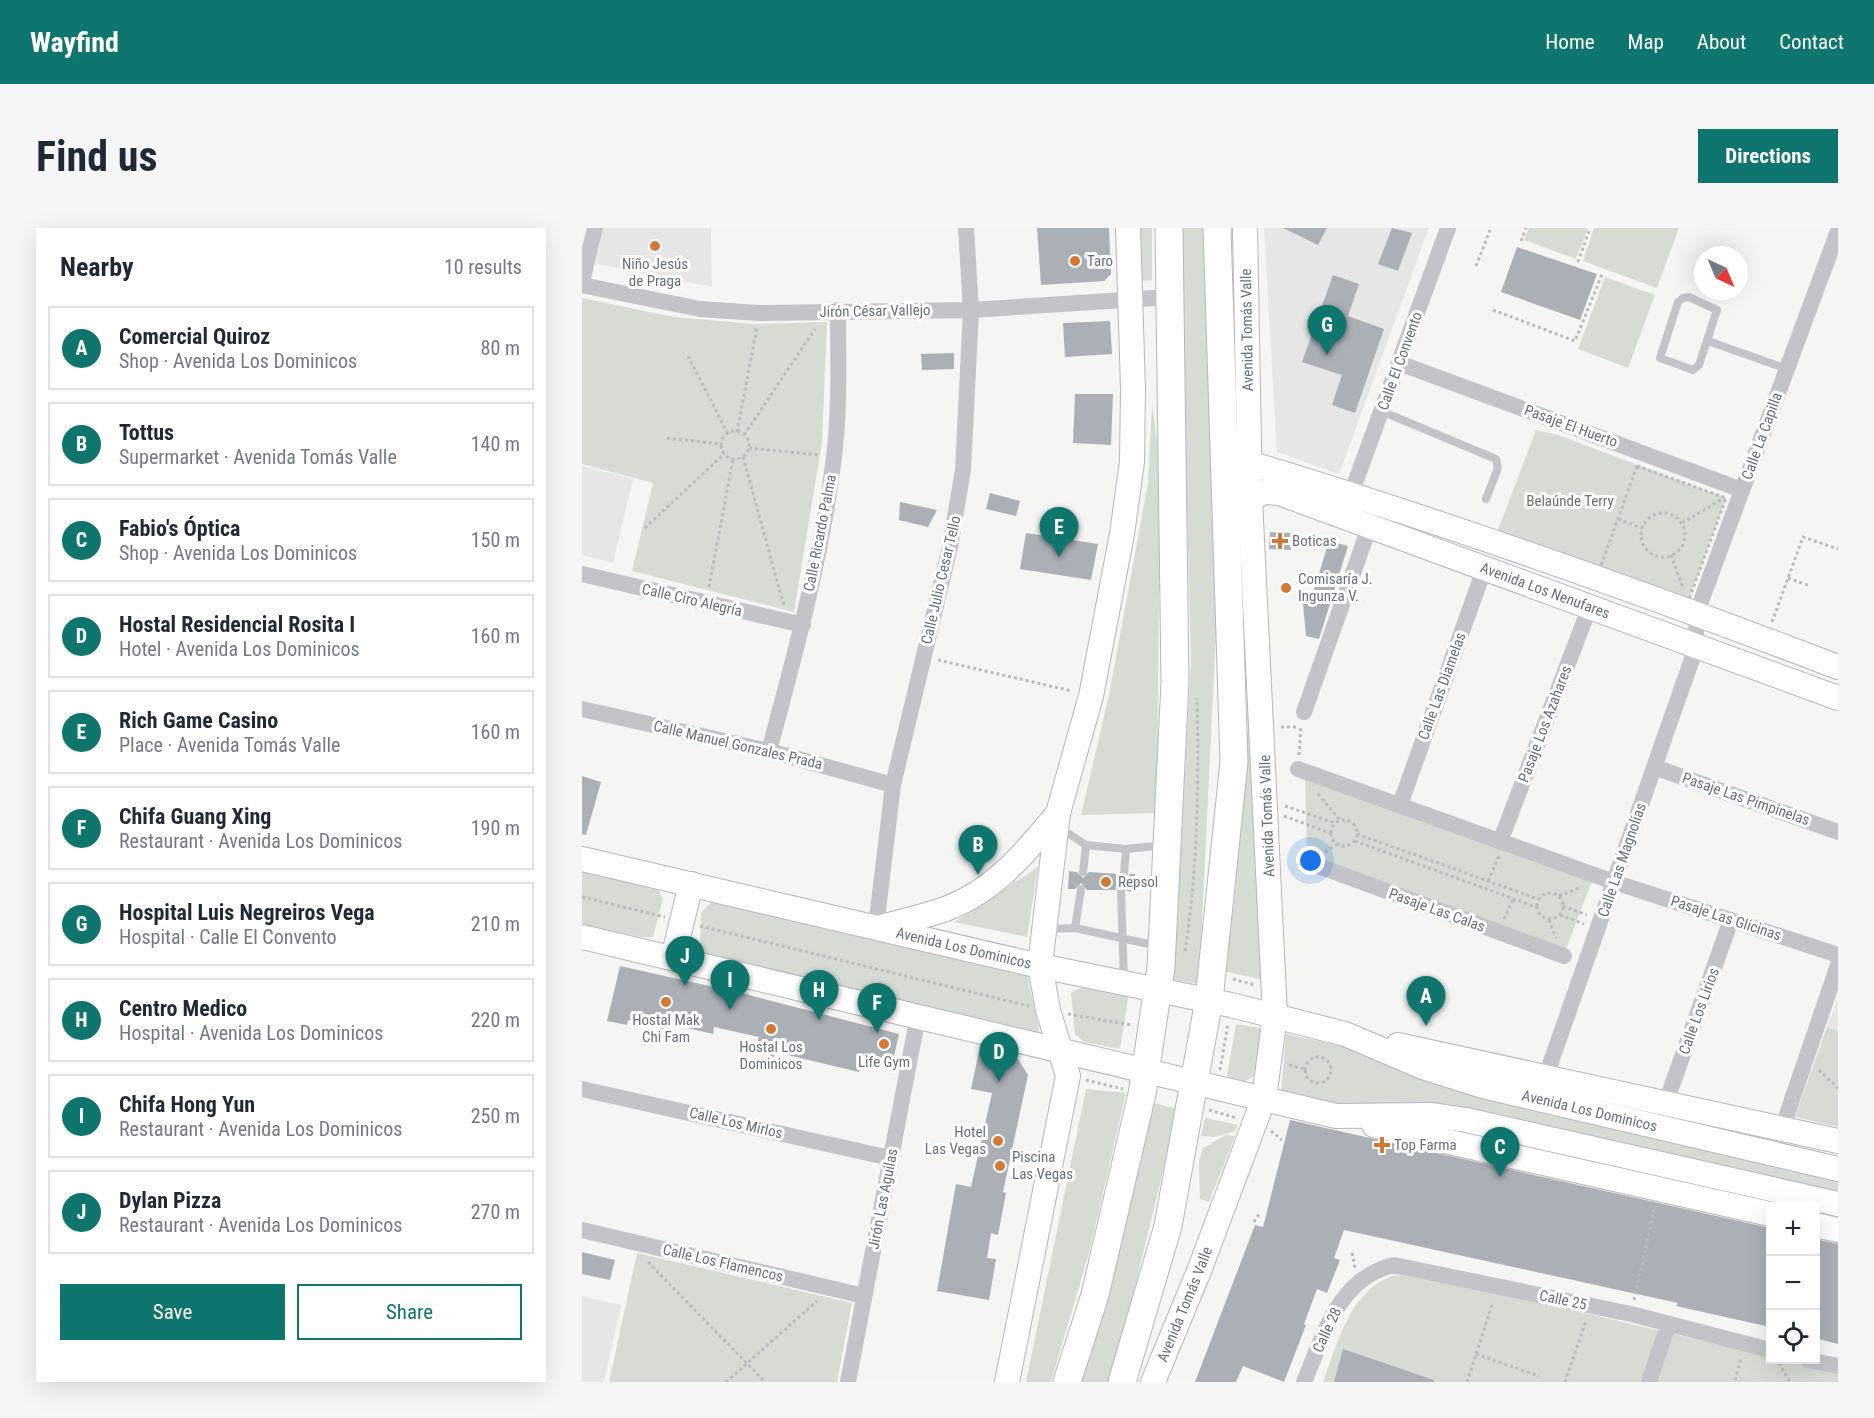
<!DOCTYPE html>
<html lang="en">
<head>
<meta charset="utf-8">
<style>
	:root { --surface:#fff; --page:#f6f6f7; --text:#1f2937; --muted:#747a83; --line:#e0e1e3; --accent:#0f766e }
	body { margin:0; font-family:"Roboto Condensed",sans-serif; background:var(--page); color:var(--text) }
	.controls { position:absolute; right:18px; bottom:18px; display:grid; overflow:hidden; border-radius:0px; box-shadow:0 6px 24px #0002 }
	.controls button { width:54px; height:54px; display:grid; place-items:center; padding:0; border:0; border-bottom:2px solid var(--line); background:var(--surface); color:var(--text); font:30px sans-serif }
	.compass { position:absolute; left:1112px; top:18px; width:54px; height:54px; border-radius:50%; background:var(--surface); box-shadow:0 6px 24px #0002; rotate:136deg }
	.you { position:absolute; left:729px; top:633px; width:21px; height:21px; margin:-15px; border:4px solid #fff; border-radius:50%; background:#1a73e8; box-shadow:0 0 0 9px #1a73e833 }
	.badge { display:grid; place-items:center; width:39px; height:39px; border-radius:50%; background:var(--accent); color:#fff; font-size:20px; font-weight:700 }
	.pin { position:absolute; translate:-50% -50px; filter:drop-shadow(0 2px 3px #0008) }
	.pin::after { content:''; position:absolute; top:32px; width:21px; height:18px; background:inherit; clip-path:polygon(0 0,100% 0,50% 100%) }
	.list { margin:0; padding:0; list-style:none }
	h2 { display:flex; justify-content:space-between; align-items:center; height:78px; margin:0; padding:0 24px; font-size:26px }
	h2 small { font-size:20px; font-weight:400; color:var(--muted) }
	.list li { display:grid; grid-template-columns:39px 1fr auto; gap:18px; align-items:center; box-sizing:border-box; height:84px; margin:0 12px 12px; padding:0 12px; border:2px solid var(--line); border-radius:0px }
	.list b { display:block; font-size:22px; white-space:nowrap }
	.list p { margin:0; font-size:20px; white-space:nowrap; color:var(--muted) }
	.list em { font-size:20px; font-style:normal; color:var(--muted) }
	.actions { display:flex; gap:12px; padding:18px 24px }
	.actions a { flex:1; padding:14px 0; border:2px solid var(--accent); border-radius:0px; text-align:center; font-size:21px; color:var(--accent) }
	.actions .main { background:var(--accent); color:#fff }
	.icon { flex:none; width:33px; height:33px; fill:none; stroke:currentColor; stroke-width:2; stroke-linecap:round; stroke-linejoin:round }
	.map { position:relative; flex:none; width:1256px; height:1154px; overflow:hidden; border-radius:0px }
	header { display:flex; align-items:center; gap:36px; box-sizing:border-box; height:84px; padding:0 30px; background:var(--accent); color:#fff }
	header strong { font-size:28px }
	nav { display:flex; gap:33px; margin-inline-start:auto; font-size:21px }
	.intro { display:flex; align-items:center; justify-content:space-between; box-sizing:border-box; height:144px; padding:0 36px }
	h1 { margin:0; font-size:42px }
	.button { padding:15px 27px; border-radius:0px; background:var(--accent); color:#fff; font-size:21px; font-weight:700 }
	main { display:flex; gap:36px; padding:0 36px }
	aside { flex:1; background:var(--surface); border-radius:0px; box-shadow:0 6px 24px #0002 }
	.map>svg:first-child { display:block }
</style>
</head>
<body>
<header>
<strong>Wayfind</strong>
<nav><a>Home</a><a>Map</a><a>About</a><a>Contact</a></nav>
</header>
<div class="intro"><h1>Find us</h1><a class="button">Directions</a></div>
<main>
<aside>
<h2>Nearby<small>10 results</small></h2>
<ul class="list">
<li><span class="badge">A</span><div><b>Comercial Quiroz</b><p>Shop · Avenida Los Dominicos</p></div><em>80 m</em></li>
<li><span class="badge">B</span><div><b>Tottus</b><p>Supermarket · Avenida Tomás Valle</p></div><em>140 m</em></li>
<li><span class="badge">C</span><div><b>Fabio's Óptica</b><p>Shop · Avenida Los Dominicos</p></div><em>150 m</em></li>
<li><span class="badge">D</span><div><b>Hostal Residencial Rosita I</b><p>Hotel · Avenida Los Dominicos</p></div><em>160 m</em></li>
<li><span class="badge">E</span><div><b>Rich Game Casino</b><p>Place · Avenida Tomás Valle</p></div><em>160 m</em></li>
<li><span class="badge">F</span><div><b>Chifa Guang Xing</b><p>Restaurant · Avenida Los Dominicos</p></div><em>190 m</em></li>
<li><span class="badge">G</span><div><b>Hospital Luis Negreiros Vega</b><p>Hospital · Calle El Convento</p></div><em>210 m</em></li>
<li><span class="badge">H</span><div><b>Centro Medico</b><p>Hospital · Avenida Los Dominicos</p></div><em>220 m</em></li>
<li><span class="badge">I</span><div><b>Chifa Hong Yun</b><p>Restaurant · Avenida Los Dominicos</p></div><em>250 m</em></li>
<li><span class="badge">J</span><div><b>Dylan Pizza</b><p>Restaurant · Avenida Los Dominicos</p></div><em>270 m</em></li>
</ul>
<div class="actions"><a class="main">Save</a><a>Share</a></div>
</aside>
<div class="map">
<svg width="1256" height="1154" viewBox="0 0 1256 1154">
	<rect width="100%" height="100%" fill="#f5f6f3"/>
	<path fill="#e6e6e6" d="M21,0H129L130,59L14,36Z
		M682,0H847L757,246L695,224Z
		M0,238L51,251L31,335L0,327Z
		M1256,770V803L1245,799Z
		M0,1068L39,1077L22,1154H0Z"/>
	<path fill="#d6dcd4" d="M556,0H570V52L557,53Z
		M598,0H623L636,363L617,756L592,752L609,434Z
		M947,0H1006L994,31L942,12Z
		M1012,0H1097L1075,60L1001,33Z
		M1023,49L1073,67L1046,140L996,121Z
		M0,70L92,89L171,96L245,94L240,215L212,384L50,343L71,255L0,236Z
		M570,176L578,236L575,585L499,587L527,467L566,255Z
		M954,202L976,207L1144,270L1106,374L914,307Z
		M656,504H671L685,753L641,743L654,659Z
		M723,549L1010,653L983,724L725,630Z
		M0,636L72,652L81,671L71,709H59L0,696Z
		M456,639L445,709L372,694Z
		M131,672L445,746L458,806L133,731L118,720L119,685Z
		M501,758L547,765L538,821L502,814L493,806L489,765Z
		M654,796L678,800L683,808L672,848L662,854L645,848Z
		M1245,799L1256,803V899L1213,889Z
		M704,806L765,819L1256,952V970L699,865Z
		M504,861L544,865L507,1025L469,1154H444Z
		M572,875L596,881L545,1092L526,1154H500Z
		M623,890L656,897L653,903L633,909L619,908Z
		M644,907L653,908L627,974L618,971L617,933L621,920Z
		M55,1025L270,1075L255,1154H27Z
		M835,1045L1188,1129V1132H1200L1256,1144V1154H741C756,1115 766,1067 807,1049C815,1045 827,1046 835,1045Z"/>
	<path fill="#abafb6" d="M455,0H527L529,46L522,53L459,57Z
		M701,0H745L736,17Z
		M810,0L830,5L816,43L796,36Z
		M935,19L1015,46L998,92L919,64Z
		M751,47L777,56L766,88L802,101L773,185L750,177L760,147L720,134Z
		M528,93L530,126L483,129L481,95Z
		M372,125V141L340,142L339,126Z
		M493,166H531L529,217L491,215Z
		M408,265L438,273L434,288L404,281Z
		M318,274L355,282L346,299L317,292Z
		M688,304L710,305L709,322L687,321Z
		M444,305L516,316L509,352L438,341Z
		M747,313L766,318L737,411L724,408L720,365L730,368Z
		M0,548L19,554L4,607L0,606Z
		M487,643L495,644L501,650L507,644L536,646L542,652L548,646H553L552,664L545,663L539,656L533,662H505L499,655L493,661H486Z
		M38,738L163,766L317,806L310,837L280,829L277,844L193,824L192,829L173,824L177,809L132,799L131,806L89,796L88,803L46,792L45,797L25,793Z
		M397,823L436,831L446,847L421,964L424,965L416,1007L409,1005L405,1030L414,1031L407,1072L355,1063L374,956L389,959L410,865L389,861Z
		M708,892L1188,1000V1099L1094,1078L1096,1075L762,1002L752,1030L758,1032L745,1065L735,1061L722,1096L724,1097L702,1154L661,1138L654,1154H613L673,997L681,999Z
		M1233,1011L1256,1016V1116L1233,1110Z
		M0,1024L33,1032L28,1052L0,1046Z
		M761,1121L852,1152V1154H752Z"/>
	<g fill="none" stroke-linecap="round" stroke-linejoin="round">
		<defs>
			<g id="secondary">
				<path d="M667,235C866,295 1062,365 1256,439"/>
				<path id="s1" d="M668,271L683,264L697,265L1256,470"/>
				<path id="s2" d="M0,631L449,736L649,777L763,806L841,839L901,858L1256,941"/>
				<path d="M300,699C321,693 345,688 366,680C413,662 445,623 476,585"/>
				<path d="M0,709L754,888L850,887L884,892L1256,976"/>
				<path d="M91,730L109,656"/>
				<path d="M816,817L1256,913"/>
				<path d="M792,897L1188,986"/>
				<path d="M1234,997L1256,1002"/>
				<path d="M425,1154L486,848L466,782L458,737L476,585L509,468L540,306L550,234L551,161L546,0"/>
				<path id="s3" d="M571,1154L617,1043L682,870L693,788L668,271L663,0"/>
			</g>
			<path id="primary" d="M485,1154L513,1067L560,866L579,739L593,454L587,0
				M540,1154L586,998L627,772L652,534L635,0"/>
		</defs>
		<use href="#secondary" stroke="#b4b7bc" stroke-width="26"/>
		<use href="#primary" stroke="#b5b7bb" stroke-width="29"/>
		<path stroke="#b9bbbe" stroke-width="3" stroke-dasharray="3 3" stroke-linecap="butt" d="M939,13L944,0
			M996,34L1008,0
			M894,38L908,2
			M911,82L993,113L1021,44
			M106,128L146,206
			M139 217a14 14 0 1 1 28 0a14 14 0 1 1-28 0Z
			M155,204L175,99
			M162,207L233,101
			M85,210L139,216
			M167,220L237,227
			M161,229L202,378
			M1055,238L1144,270L1106,374L1017,343Z
			M1059 307a22 22 0 1 1 44 0a22 22 0 1 1-44 0Z
			M1036,291L1059,300
			M1100,295L1139,272
			M63,300L142,226
			M1089,327L1101,360
			M1206,350L1228,358
			M127,359L151,231
			M1190,394L1221,309L1256,321
			M356,432L490,463
			M699,499H717
			M717,527L719,498
			M736,566L758,592
			M703,578L753,595
			M702,588L748,605
			M749 605a13 13 0 1 1 26 0a13 13 0 1 1-26 0Z
			M775,606L956,671
			M773,613L954,679
			M743,624L754,617
			M906,653L917,628
			M955 678a13 13 0 1 1 26 0a13 13 0 1 1-26 0Z
			M977,668L997,660
			M0,669L83,689
			M981,678L1005,687
			M978,687L1002,696
			M922,691L931,671
			M967,692L974,710
			M118,698L447,778
			M603,723C616,639 617,555 615,470
			M651,751L673,757
			M486,786L549,797
			M723 842a13 13 0 1 1 26 0a13 13 0 1 1-26 0Z
			M707,837L723,841
			M638,842L646,795
			M1237,842L1256,860
			M504,852L541,861
			M627,882L655,890
			M689,903L700,912
			M672,994L677,986
			M770,1025L773,1040
			M66,1034L183,1154
			M1052,1072L1073,978
			M894,1126L957,1148
			M1197,1135L1208,1154
			M1153,1152L1159,1130
			M144,1154L235,1073
			M885,1154L911,1074
			M983,1154L1004,1093"/>
		<path stroke="#c2c4c8" stroke-width="8" d="M1107,69L1135,82L1117,137L1111,142L1078,130L1096,74L1101,70Z
			M1126,113L1205,141
			M799,183L914,231L916,240L904,271
			M478,600L504,617L501,644
			M504,617L544,621L582,617
			M542,646L544,621
			M539,662L542,753
			M493,700L499,661
			M465,701L493,700L576,718"/>
		<path stroke="#c2c4c8" stroke-width="16" d="M0,54L13,0
			M0,57L118,81L177,85L389,82L588,69
			M817,135L1160,262
			M769,266L866,0
			M0,346L221,397
			M0,481L187,523L311,557
			M722,484L788,297
			M187,523C213,426 240,328 252,229C258,180 256,131 256,82
			M1072,539L1256,604
			M716,541L1032,654L1256,727
			M818,577L903,339
			M918,614L1008,378
			M728,635L982,728
			M294,699L311,557L368,319L381,242L389,82L384,0
			M964,848L1110,431L1118,376L1256,3
			M0,861L308,930
			M1084,874L1149,692
			M1200,901L1256,737
			M0,1002L282,1068
			M1226,1132L1256,1138
			M266,1154L336,788
			M722,1154C742,1107 756,1050 812,1037L1049,1086L1188,1122
			M1067,1154L1086,1097"/>
		<use href="#secondary" stroke="#fff" stroke-width="24"/>
		<use href="#primary" stroke="#fff" stroke-width="27"/>
	</g>
	<g fill="#d27937" stroke="#fff" stroke-width="2">
		<circle cx="73" cy="18" r="6"/>
		<circle cx="493" cy="33" r="6"/>
		<path d="M695 304h6v6h6v6h-6v6h-6v-6h-6v-6h6z"/>
		<circle cx="704" cy="360" r="6"/>
		<circle cx="524" cy="654" r="6"/>
		<circle cx="84" cy="774" r="6"/>
		<circle cx="189" cy="801" r="6"/>
		<circle cx="302" cy="816" r="6"/>
		<circle cx="416" cy="913" r="6"/>
		<path d="M797 908h6v6h6v6h-6v6h-6v-6h-6v-6h6z"/>
		<circle cx="418" cy="938" r="6"/>
	</g>
	<g text-anchor="middle" stroke-width="6" stroke-linejoin="round" paint-order="stroke">
		<g font-size="15" fill="#687181" stroke="#fff" text-anchor="start">
			<text x="505" y="38">Taro</text>
			<text x="73" y="41" text-anchor="middle">Niño Jesús<tspan x="73" dy="17">de Praga</tspan></text>
			<text x="710" y="318">Boticas</text>
			<text x="716" y="356">Comisaría J.<tspan x="716" dy="17">Ingunza V.</tspan></text>
			<text x="536" y="659">Repsol</text>
			<text x="84" y="797" text-anchor="middle">Hostal Mak<tspan x="84" dy="17">Chi Fam</tspan></text>
			<text x="189" y="824" text-anchor="middle">Hostal Los<tspan x="189" dy="17">Dominicos</tspan></text>
			<text x="302" y="839" text-anchor="middle">Life Gym</text>
			<text x="404" y="909" text-anchor="end">Hotel<tspan x="404" dy="17">Las Vegas</tspan></text>
			<text x="812" y="922">Top Farma</text>
			<text x="430" y="934">Piscina<tspan x="430" dy="17">Las Vegas</tspan></text>
		</g>
		<g font-size="15" fill="#687181" stroke="#fff">
			<text transform="translate(293 83) rotate(-1)" y="5">Jirón César Vallejo</text>
			<text transform="translate(665 102) rotate(-91)" y="5">Avenida Tomás Valle</text>
			<text transform="translate(818 133) rotate(-70)" y="5">Calle El Convento</text>
			<text transform="translate(989 198) rotate(20)" y="5">Pasaje El Huerto</text>
			<text transform="translate(1180 208) rotate(-70)" y="5">Calle La Capilla</text>
			<text transform="translate(238 305) rotate(-79)" y="5">Calle Ricardo Palma</text>
			<text transform="translate(359 352) rotate(-77)" y="5">Calle Julio Cesar Tello</text>
			<text dy="5" stroke="none"><textPath href="#s1" startOffset="314">Avenida Los Nenufares</textPath></text>
			<text transform="translate(110 372) rotate(13)" y="5">Calle Ciro Alegría</text>
			<text transform="translate(860 458) rotate(-70)" y="5">Calle Las Diamelas</text>
			<text transform="translate(963 496) rotate(-69)" y="5">Pasaje Los Azahares</text>
			<text transform="translate(156 517) rotate(13)" y="5">Calle Manuel Gonzales Prada</text>
			<text transform="translate(1164 571) rotate(19)" y="5">Pasaje Las Pimpinelas</text>
			<text transform="translate(685 588) rotate(-92)" y="5">Avenida Tomás Valle</text>
			<text transform="translate(1040 632) rotate(-71)" y="5">Calle Las Magnolias</text>
			<text transform="translate(855 682) rotate(20)" y="5">Pasaje Las Calas</text>
			<text transform="translate(1144 690) rotate(18)" y="5">Pasaje Las Glicinas</text>
			<text dy="5" stroke="none"><textPath href="#s2" startOffset="392">Avenida Los Dominicos</textPath></text>
			<text transform="translate(1117 783) rotate(-70)" y="5">Calle Los Lirios</text>
			<text dy="5" stroke="none"><textPath href="#s2" startOffset="1040">Avenida Los Dominicos</textPath></text>
			<text transform="translate(154 895) rotate(13)" y="5">Calle Los Mirlos</text>
			<text transform="translate(301 971) rotate(-79)" y="5">Jirón Las Aguilas</text>
			<text transform="translate(141 1035) rotate(13)" y="5">Calle Los Flamencos</text>
			<text transform="translate(981 1072) rotate(12)" y="5">Calle 25</text>
			<text dy="5" stroke="none"><textPath href="#s3" startOffset="84">Avenida Tomás Valle</textPath></text>
			<text transform="translate(745 1102) rotate(-65)" y="5">Calle 28</text>
		</g>
		<g font-size="15" fill="#667866" stroke="#fff">
			<text x="988" y="278">Belaúnde Terry</text>
		</g>
	</g>
</svg>
<div class="controls">
<button>+</button>
<button>−</button>
<button><svg class="icon" aria-label="locate" viewBox="0 0 24 24"><circle cx="12" cy="12" r="6"/><path d="M12 2v4M12 18v4M2 12h4M18 12h4"/></svg></button>
</div>
<svg class="compass" viewBox="-18 -18 36 36"><path d="M0-13l5 13h-10z" fill="#e53935"/><path d="M0 13l5-13h-10z" fill="#747a83"/></svg>
<div class="you"></div>
<div class="pin badge" style="left:844px;top:798px">A</div>
<div class="pin badge" style="left:396px;top:647px">B</div>
<div class="pin badge" style="left:918px;top:949px">C</div>
<div class="pin badge" style="left:417px;top:854px">D</div>
<div class="pin badge" style="left:477px;top:329px">E</div>
<div class="pin badge" style="left:295px;top:805px">F</div>
<div class="pin badge" style="left:745px;top:127px">G</div>
<div class="pin badge" style="left:237px;top:792px">H</div>
<div class="pin badge" style="left:148px;top:782px">I</div>
<div class="pin badge" style="left:103px;top:758px">J</div>
</div>
</main>
</body>
</html>
